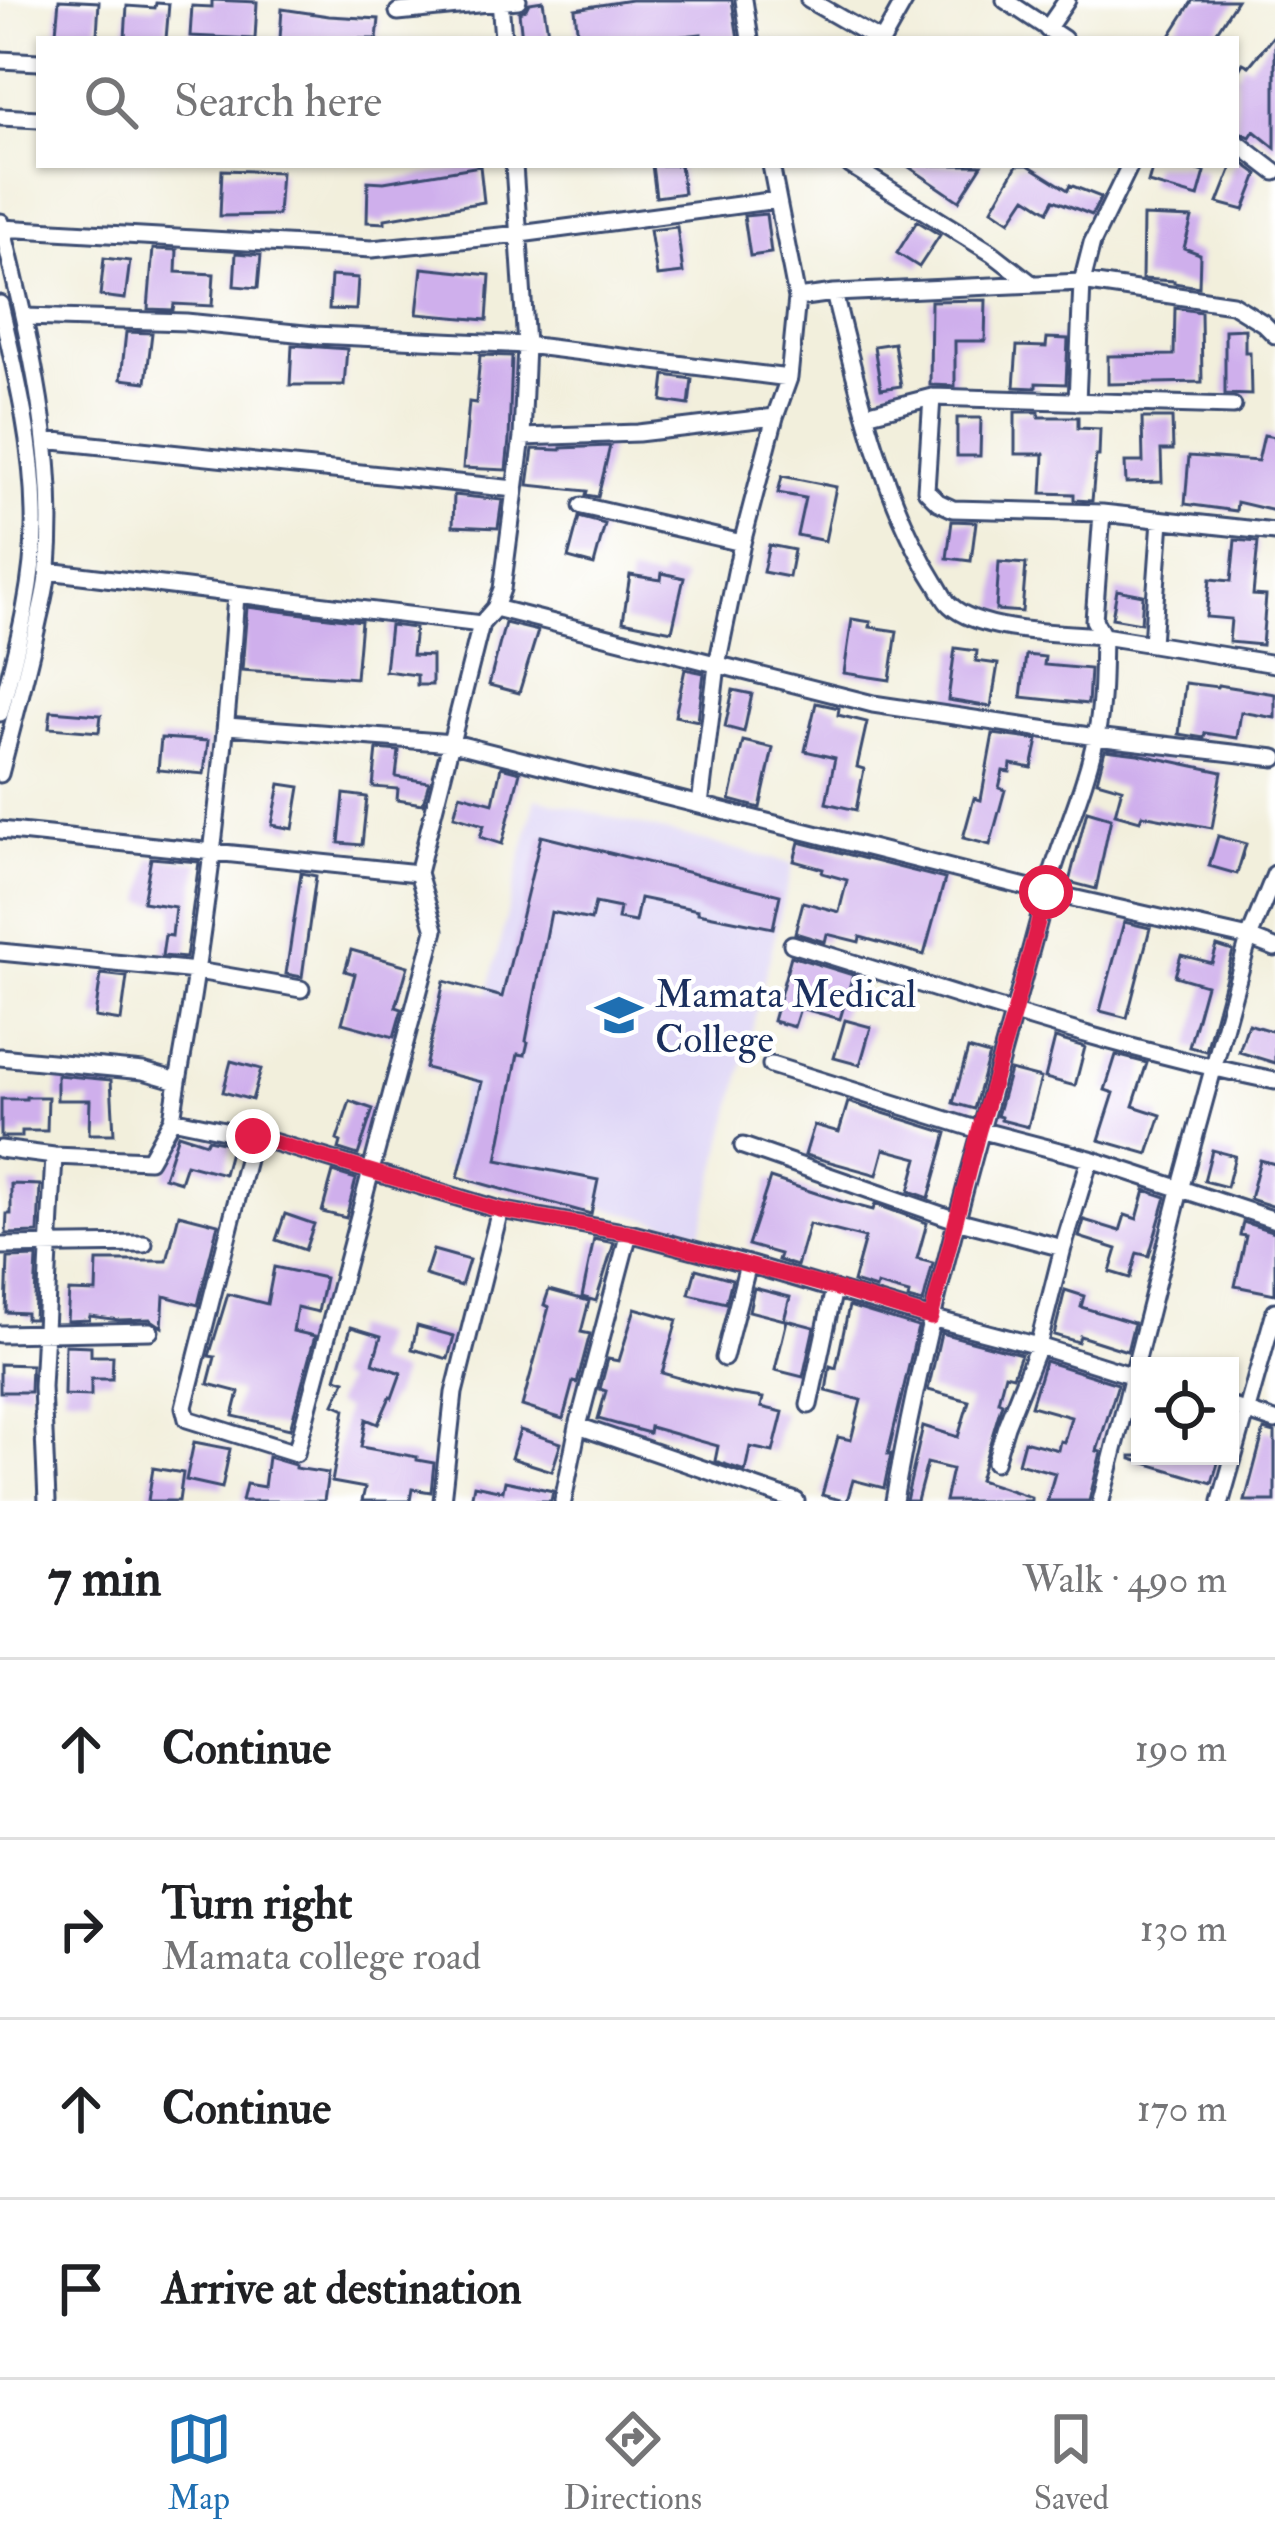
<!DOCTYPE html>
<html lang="en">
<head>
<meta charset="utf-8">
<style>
	:root { --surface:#fff; --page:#f6f6f6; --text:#202124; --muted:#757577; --line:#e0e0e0; --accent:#1f6fb2 }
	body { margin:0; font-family:"IM FELL Double Pica",serif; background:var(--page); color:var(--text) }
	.controls { position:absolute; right:36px; bottom:36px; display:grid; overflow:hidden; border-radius:0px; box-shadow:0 3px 9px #0004 }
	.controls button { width:108px; height:108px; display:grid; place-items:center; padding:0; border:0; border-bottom:3px solid var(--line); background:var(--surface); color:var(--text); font:60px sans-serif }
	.stop { position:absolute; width:36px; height:36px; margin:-27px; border:9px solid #e11d48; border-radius:50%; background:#fff }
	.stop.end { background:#e11d48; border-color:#fff; box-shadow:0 3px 12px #0008 }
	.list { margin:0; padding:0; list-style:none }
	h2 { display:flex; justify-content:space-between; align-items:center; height:156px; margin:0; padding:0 48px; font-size:51px }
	h2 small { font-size:39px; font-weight:400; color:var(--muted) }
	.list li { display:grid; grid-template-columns:78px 1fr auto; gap:36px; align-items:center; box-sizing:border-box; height:180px; padding:0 48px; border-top:3px solid var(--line) }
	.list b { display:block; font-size:45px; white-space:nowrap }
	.list p { margin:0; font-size:39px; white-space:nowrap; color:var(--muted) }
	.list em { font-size:39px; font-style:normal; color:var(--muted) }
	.icon { flex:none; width:66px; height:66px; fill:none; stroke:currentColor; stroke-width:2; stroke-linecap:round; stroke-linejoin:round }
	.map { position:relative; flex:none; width:1275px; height:1501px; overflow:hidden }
	.search { position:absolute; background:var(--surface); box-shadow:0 3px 9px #0004; left:36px; right:36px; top:36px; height:132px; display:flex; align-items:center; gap:30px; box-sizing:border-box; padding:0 42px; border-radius:0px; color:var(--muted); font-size:45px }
	.sheet { height:876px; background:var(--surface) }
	nav { display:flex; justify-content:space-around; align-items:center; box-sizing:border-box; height:168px; border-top:3px solid var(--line); background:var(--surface); font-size:33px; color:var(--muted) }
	nav a { display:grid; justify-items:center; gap:6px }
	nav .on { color:var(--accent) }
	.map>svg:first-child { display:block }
</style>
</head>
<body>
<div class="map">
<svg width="1275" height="1501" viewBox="0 0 1275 1501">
	<rect width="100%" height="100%" fill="#fff"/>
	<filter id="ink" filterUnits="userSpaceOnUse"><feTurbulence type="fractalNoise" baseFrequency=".00833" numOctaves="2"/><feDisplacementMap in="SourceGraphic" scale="24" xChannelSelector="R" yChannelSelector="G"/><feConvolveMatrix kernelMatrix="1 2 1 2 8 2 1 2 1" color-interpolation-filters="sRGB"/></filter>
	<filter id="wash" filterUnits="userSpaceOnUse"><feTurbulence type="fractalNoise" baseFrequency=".004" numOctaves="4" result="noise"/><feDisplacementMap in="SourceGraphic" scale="48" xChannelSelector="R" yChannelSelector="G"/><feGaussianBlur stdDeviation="2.7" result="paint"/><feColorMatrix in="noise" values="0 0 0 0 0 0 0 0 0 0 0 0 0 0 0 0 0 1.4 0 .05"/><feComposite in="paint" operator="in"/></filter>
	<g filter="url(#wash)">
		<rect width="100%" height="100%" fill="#f2efdc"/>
		<path fill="#ded5f6" d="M536,798L793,864L701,1232L444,1167Z"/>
		<g id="blocks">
			<path fill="#cfafec" d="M59,0L99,2L97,35L56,32Z
				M212,0L257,2L255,39L190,36L192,6L212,7Z
				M631,0H732L738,39H701V34L658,39H635L634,36L578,39L575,9Z
				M1193,0H1237L1212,39H1168Z
				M543,1L549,39H522L519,12L526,9L529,3Z
				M156,3L169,4L166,39L125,38L127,6L155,8Z
				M282,9L329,16L379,19L377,39H280Z
				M1275,34V148L1254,131L1250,137L1236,130V75L1243,63L1249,66Z
				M1236,158L1258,174L1244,210L1218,203L1233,165H1236Z
				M652,165H680L684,193L656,197Z
				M906,165H982L959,201Z
				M1017,165H1028L1068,190L1070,185L1101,197L1092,215L1054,200L1048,211L1026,197L1010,221L992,209Z
				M1153,165H1180L1205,172L1198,197L1148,183Z
				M480,166L484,202L385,219V223L367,222L368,181L384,182Z
				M222,170L281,172L278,215L220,216Z
				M766,214L771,253L750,256L744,216Z
				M1143,216L1192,218L1184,248L1200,254L1199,287L1174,283V281L1142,279Z
				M917,221L940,235L919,267L897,253Z
				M677,227L683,273L657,276L650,230Z
				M153,249L177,250L176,272L214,274L212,306L174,304L173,310L148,309Z
				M236,253L261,255L258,288L234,286Z
				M104,258L130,261L125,299L100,296Z
				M422,268L490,275L487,320L417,314Z
				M331,276L358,278L356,310L329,309Z
				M986,300L985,341H955V386L930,385L931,301Z
				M1175,308L1201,312L1202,382L1108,384V356L1174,355Z
				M1245,329V352H1250L1251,395L1225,394V330Z
				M126,332L152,333L146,382L121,379Z
				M1047,338L1068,339L1066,384L1036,383V388L1014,387L1017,346L1046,347Z
				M894,343L901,386L881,389L874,346Z
				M292,345L347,349L344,385H290Z
				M480,355L512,356L509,440L506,470L463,468L469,402L476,403Z
				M665,375L692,379L689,405L662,401Z
				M1015,412H1039V417H1078V428L1100,429L1099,456H1096L1092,501L1074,500V494L1042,493L1044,454H1015Z
				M957,418H981L980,456H957Z
				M1142,418H1172L1173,450H1161L1162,482L1126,483L1125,462H1143Z
				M1264,435L1275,437V511L1237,502L1236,511L1185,504L1189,456L1258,461Z
				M610,446L598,497L586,495L587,491L528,485L533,449L561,450V448Z
				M782,476L836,487L825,541L797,535L805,498L778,493Z
				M454,495L502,500L498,528L453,526Z
				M579,517L605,524L594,565L568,558Z
				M952,521L976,522L971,561L947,558Z
				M1235,540L1258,542L1253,595L1266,596L1262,645L1229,642L1231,619L1206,617L1210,579L1231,581Z
				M769,545L794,550L789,577L763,572Z
				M999,562L1026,564L1022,612L996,610Z
				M662,573L684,578L672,631L623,621L630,575L661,580Z
				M1117,590L1143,595L1141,623L1112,618Z
				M247,607L361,621L356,678L242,670Z
				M852,619L871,622L870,627L897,631L890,680L844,673Z
				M505,623L538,631L519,693L489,685Z
				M390,625L415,628L412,655L432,656V685H417V675L385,671Z
				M955,648L977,651L976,661L998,664L991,707L948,700Z
				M1026,655L1045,657L1044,665L1090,669L1088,704L1021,697Z
				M685,669L704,673L698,721L675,716Z
				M1185,683L1217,687L1218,685L1275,694V718L1241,712L1237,738L1205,733L1204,738L1179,734Z
				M733,690L752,694L744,732L725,727Z
				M816,703L839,708L838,715L867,722L857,767L864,769L856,810L826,803L835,758L805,751Z
				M51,711L101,715L99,732L49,728Z
				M993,734L1038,740L1032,768L1011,764L1010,772L1003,771L999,788L1005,790L990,845L963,838L974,798L981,800Z
				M161,738L208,741L204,774L158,770Z
				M743,741L773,748L760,808L730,800Z
				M377,749L399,751L396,777L429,782L423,804L397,800L398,789L373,787Z
				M1105,750L1138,754L1222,772L1212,828L1142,815L1140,821L1115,814L1122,788L1097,781Z
				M501,767L520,772L502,844L480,837L484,825L454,816L460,794L493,803Z
				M280,784L300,787L293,829L272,825Z
				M344,794L367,797L362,845L339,843Z
				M1087,811L1111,818L1096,889L1069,882Z
				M541,836L780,895L773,928L698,913V910L640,898L635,922L618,919L620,908L595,903L591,920L551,912L526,1041L528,1042L525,1055L518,1054L497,1160L598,1180L591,1214L458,1177L482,1082L425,1068L444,981L502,997Z
				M1218,836L1246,844L1237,874L1209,866Z
				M799,842L945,879L924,955L860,937L859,942L827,934L825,942L795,933L803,902L839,912L847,880L822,873L823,869L794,861Z
				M151,858L199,862L186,958L162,956L165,935L172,936L175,907L143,902Z
				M301,873L316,876L302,977L286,974Z
				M1124,922L1150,928L1127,1018L1100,1011Z
				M1217,946L1233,951L1206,1051L1189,1047L1206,985L1175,976L1181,955L1212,963Z
				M351,950L408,966L396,1007L402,1009L394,1037L342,1023L355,974L345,971Z
				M791,956L853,975L840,1019L800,1008L794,1027L773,1021Z
				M101,974L127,977L121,1021L95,1017Z
				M845,1020L871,1027L860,1065L834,1058Z
				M1248,1024L1275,1032V1063L1239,1052Z
				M1055,1038L1085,1047L1075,1086L1045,1078Z
				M968,1049L989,1055L974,1109L953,1103Z
				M1116,1055L1147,1063L1133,1106L1161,1115L1148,1154L1099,1140L1114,1093L1105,1090Z
				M231,1061L261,1069L252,1100L223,1092Z
				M1010,1070L1041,1078L1028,1127L1001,1120V1117L997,1116Z
				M57,1075L111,1080L114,1134H89L90,1100H57Z
				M26,1097H48L47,1131H22V1137H1V1099H26Z
				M350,1101L373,1109L358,1155L339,1149L341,1142L337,1140Z
				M848,1102L947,1133L929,1198L909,1191L918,1158L884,1149L877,1175L805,1155L814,1125L839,1132Z
				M178,1134L206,1143L208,1139L232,1144L224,1174L186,1164L180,1182L164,1177Z
				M1212,1150L1235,1156L1227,1187L1204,1181Z
				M1260,1160L1275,1164V1207L1250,1199Z
				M333,1172L356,1179L346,1218L322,1212Z
				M770,1178L843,1202L873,1210L875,1204L927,1223L917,1259L933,1263L923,1303L908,1299L909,1294L877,1285L876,1289L853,1282L865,1238L809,1224L797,1266L778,1260L780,1254L748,1245Z
				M11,1184L40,1185L38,1233L6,1234L7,1214H11Z
				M1145,1190L1166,1197L1149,1256L1137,1253L1130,1278L1110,1272L1117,1249L1079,1237L1084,1220L1120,1231L1125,1215L1137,1219Z
				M179,1214L218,1224L198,1305L164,1296L162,1327L150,1319L119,1320L90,1316L89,1320L67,1321L69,1291L96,1292L97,1261H167Z
				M285,1214L314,1224L305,1250L276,1240Z
				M1243,1222L1275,1232V1294L1235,1286L1246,1236L1240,1235Z
				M594,1239L614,1243L596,1301L582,1297Z
				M433,1250L469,1260L461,1286L425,1275Z
				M37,1257L34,1319H26V1313L6,1312L8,1258Z
				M274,1267L325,1278L318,1312L297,1307L293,1331L315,1336L290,1429L233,1416L239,1392L208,1384L215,1357L209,1356L228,1294L267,1304Z
				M696,1269L732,1279L726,1303L689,1294Z
				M754,1288L790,1297L784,1320L749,1311Z
				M549,1290L589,1301L581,1332L590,1334L577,1383L573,1382L563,1419L522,1406L549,1307L544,1305Z
				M1065,1290L1084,1296L1081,1307L1134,1323L1127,1351L1080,1336L1078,1342L1054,1335Z
				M849,1306L918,1327L888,1454H891L884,1488L853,1480L847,1501H844L822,1495L838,1437L851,1440L861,1400L826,1391L830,1366L836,1368Z
				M635,1308L677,1320L662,1373L731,1393L763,1398L761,1407L783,1412L773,1452L750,1447L745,1471L715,1461L718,1446L650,1427L649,1433L598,1419L606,1391L600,1389L608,1359L619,1361Z
				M787,1320L814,1327L803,1377L775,1370Z
				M417,1326L454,1336L448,1359L412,1349Z
				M351,1327L381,1336L373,1363L401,1373L392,1398L390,1397L378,1424L366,1419L361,1447L417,1457V1460L434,1463L431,1492L412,1489L410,1501H362L365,1488L332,1482L345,1409L334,1404L345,1381L336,1378Z
				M941,1333L1021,1354L1013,1376L1005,1374L998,1401L1002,1403L979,1480L1031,1497V1501H945L952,1469L927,1463L917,1501H906L923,1426L958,1437L969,1401L928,1390Z
				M65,1345L91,1346V1356H113L112,1379H91V1396L64,1395Z
				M1045,1361L1118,1384L1097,1451L1101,1452L1089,1501H1047L1055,1473L1018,1463L1024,1441L1058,1450L1060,1441L1064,1442L1071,1417L1031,1406Z
				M0,1364L31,1365L30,1392H0Z
				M520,1430L561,1443L552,1471L511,1458Z
				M1264,1430L1275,1433V1501H1245Z
				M194,1442L230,1449L222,1488L186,1480Z
				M1131,1456H1220L1212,1483L1131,1459Z
				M268,1457L295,1465V1468L328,1473L324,1501H242L246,1484L264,1487Z
				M153,1468L183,1473L179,1501H148Z
				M505,1481L553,1491L551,1501H471L474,1485L503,1491Z"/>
		</g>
	</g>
	<g filter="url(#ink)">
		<use href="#blocks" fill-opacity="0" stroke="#3b4c71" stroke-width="3"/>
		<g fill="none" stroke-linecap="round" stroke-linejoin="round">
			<defs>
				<path id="minor" d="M500,0L503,39
					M744,0L750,39
					M809,0L877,39
					M1005,0L1064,39
					M398,12L518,0
					M1047,29L1067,0
					M883,39L905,0
					M0,60L39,62
					M0,117L39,119
					M1236,142L1275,172
					M514,165L526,345L789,378
					M771,165L797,298L834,293L1082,282L1232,304L1263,323L1275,335
					M850,165L992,253L1032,284
					M2,228L372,249L520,234L777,200
					M834,293C857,387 883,500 935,582C940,589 944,600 950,605C980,633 1063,633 1103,636C1102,669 1103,703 1096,736C1085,792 1058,845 1044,901C991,1100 929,1297 894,1501
					M0,304C16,373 33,442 34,513C36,580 17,648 0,713
					M25,317L186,322L315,335L526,345L522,437L502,589L495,608L481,624L418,873L435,930L296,1453L187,1419L184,1407L253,1136
					M932,397L926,490L938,502L953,509L1102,513L1275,532
					M1077,402L1082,282L1092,243L1130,165
					M866,414L932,397L1233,406
					M522,437L638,433L775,417
					M45,440L515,489
					M582,506L742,543
					M1102,513L1094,620L1103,636L1275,664
					M48,571L481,624
					M495,608L873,704L1096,737L1275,758
					M1152,643L1161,520
					M227,726L453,743L1046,892L1249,938L1275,948
					M0,774C13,723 27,673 38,622C42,604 47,586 48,567C58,452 28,334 1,222
					M700,805L717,665L742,543L775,417L789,378L797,298
					M0,830L418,873
					M792,944C952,993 1111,1048 1275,1081
					M0,952L197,971L301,989
					M0,1057L143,1071L178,1081L172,1119L253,1136L500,1210L629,1233L748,1264L931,1318L1038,1346L1140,1378
					M771,1065L979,1130L1090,1159L1275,1220
					M178,1081C207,920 225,758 236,595
					M743,1146L956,1220L1063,1248
					M0,1149L54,1156L149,1160L172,1119
					M0,1246L144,1244
					M0,1334L150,1331
					M724,1358L748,1264
					M809,1405L834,1289
					M1230,1406L1275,1421
					M578,1426L796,1501
					M995,1462L1006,1426L1038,1346L1063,1248L1090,1159
					M47,1501L42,1387L54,1156
					M442,1501L454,1393L500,1210
					M563,1501L578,1426L629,1233
					M1101,1501L1180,1190L1249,938L1275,874
					M1221,1501L1275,1311"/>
			</defs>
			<use href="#minor" stroke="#3b4c71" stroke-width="21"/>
			<use href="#minor" stroke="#fff" stroke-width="15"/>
		</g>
	</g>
	<g fill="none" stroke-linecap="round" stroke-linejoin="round" filter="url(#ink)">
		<path stroke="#e11d48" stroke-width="15" d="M253,1136L500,1210L629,1233L834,1288L931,1318L979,1130L1014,1013L1046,892"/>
	</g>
	<defs>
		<symbol id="university-bare" viewBox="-9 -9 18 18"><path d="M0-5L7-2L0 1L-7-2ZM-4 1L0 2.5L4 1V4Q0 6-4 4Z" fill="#1f6fb2" stroke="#fff" stroke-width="2.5" paint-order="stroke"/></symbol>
	</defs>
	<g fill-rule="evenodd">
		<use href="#university-bare" x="586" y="982" width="66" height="66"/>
	</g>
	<g text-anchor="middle" stroke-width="9" stroke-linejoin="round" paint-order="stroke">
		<g font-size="39" fill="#1b2f5e" stroke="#fff" text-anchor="start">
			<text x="655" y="1007">Mamata Medical<tspan x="655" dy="45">College</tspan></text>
		</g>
	</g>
</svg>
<div class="controls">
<button><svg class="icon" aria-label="locate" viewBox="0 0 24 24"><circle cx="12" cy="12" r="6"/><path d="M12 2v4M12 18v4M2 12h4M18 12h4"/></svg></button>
</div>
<div class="stop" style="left:1046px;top:892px"></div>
<div class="stop end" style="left:253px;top:1136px"></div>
<div class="search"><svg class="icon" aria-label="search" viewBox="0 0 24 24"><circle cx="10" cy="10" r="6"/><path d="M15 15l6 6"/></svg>Search here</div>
</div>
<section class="sheet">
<h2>7 min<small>Walk · 490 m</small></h2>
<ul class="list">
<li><svg class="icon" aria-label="ahead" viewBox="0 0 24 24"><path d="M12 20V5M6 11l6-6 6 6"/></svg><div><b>Continue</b></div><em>190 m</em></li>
<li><svg class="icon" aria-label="right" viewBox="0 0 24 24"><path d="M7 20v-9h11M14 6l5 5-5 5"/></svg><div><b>Turn right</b><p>Mamata college road</p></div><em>130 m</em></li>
<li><svg class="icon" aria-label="ahead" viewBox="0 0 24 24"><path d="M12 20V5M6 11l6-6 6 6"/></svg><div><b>Continue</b></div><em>170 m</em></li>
<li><svg class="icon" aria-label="arrive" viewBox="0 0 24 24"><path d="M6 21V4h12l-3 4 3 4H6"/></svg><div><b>Arrive at destination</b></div></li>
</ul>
</section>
<nav>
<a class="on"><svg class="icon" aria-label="map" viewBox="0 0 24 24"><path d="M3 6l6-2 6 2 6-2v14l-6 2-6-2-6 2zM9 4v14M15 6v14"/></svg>Map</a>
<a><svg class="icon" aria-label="directions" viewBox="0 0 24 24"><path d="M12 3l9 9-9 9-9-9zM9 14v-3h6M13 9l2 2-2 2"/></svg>Directions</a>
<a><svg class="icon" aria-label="saved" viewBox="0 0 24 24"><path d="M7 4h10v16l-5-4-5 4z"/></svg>Saved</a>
</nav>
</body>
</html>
